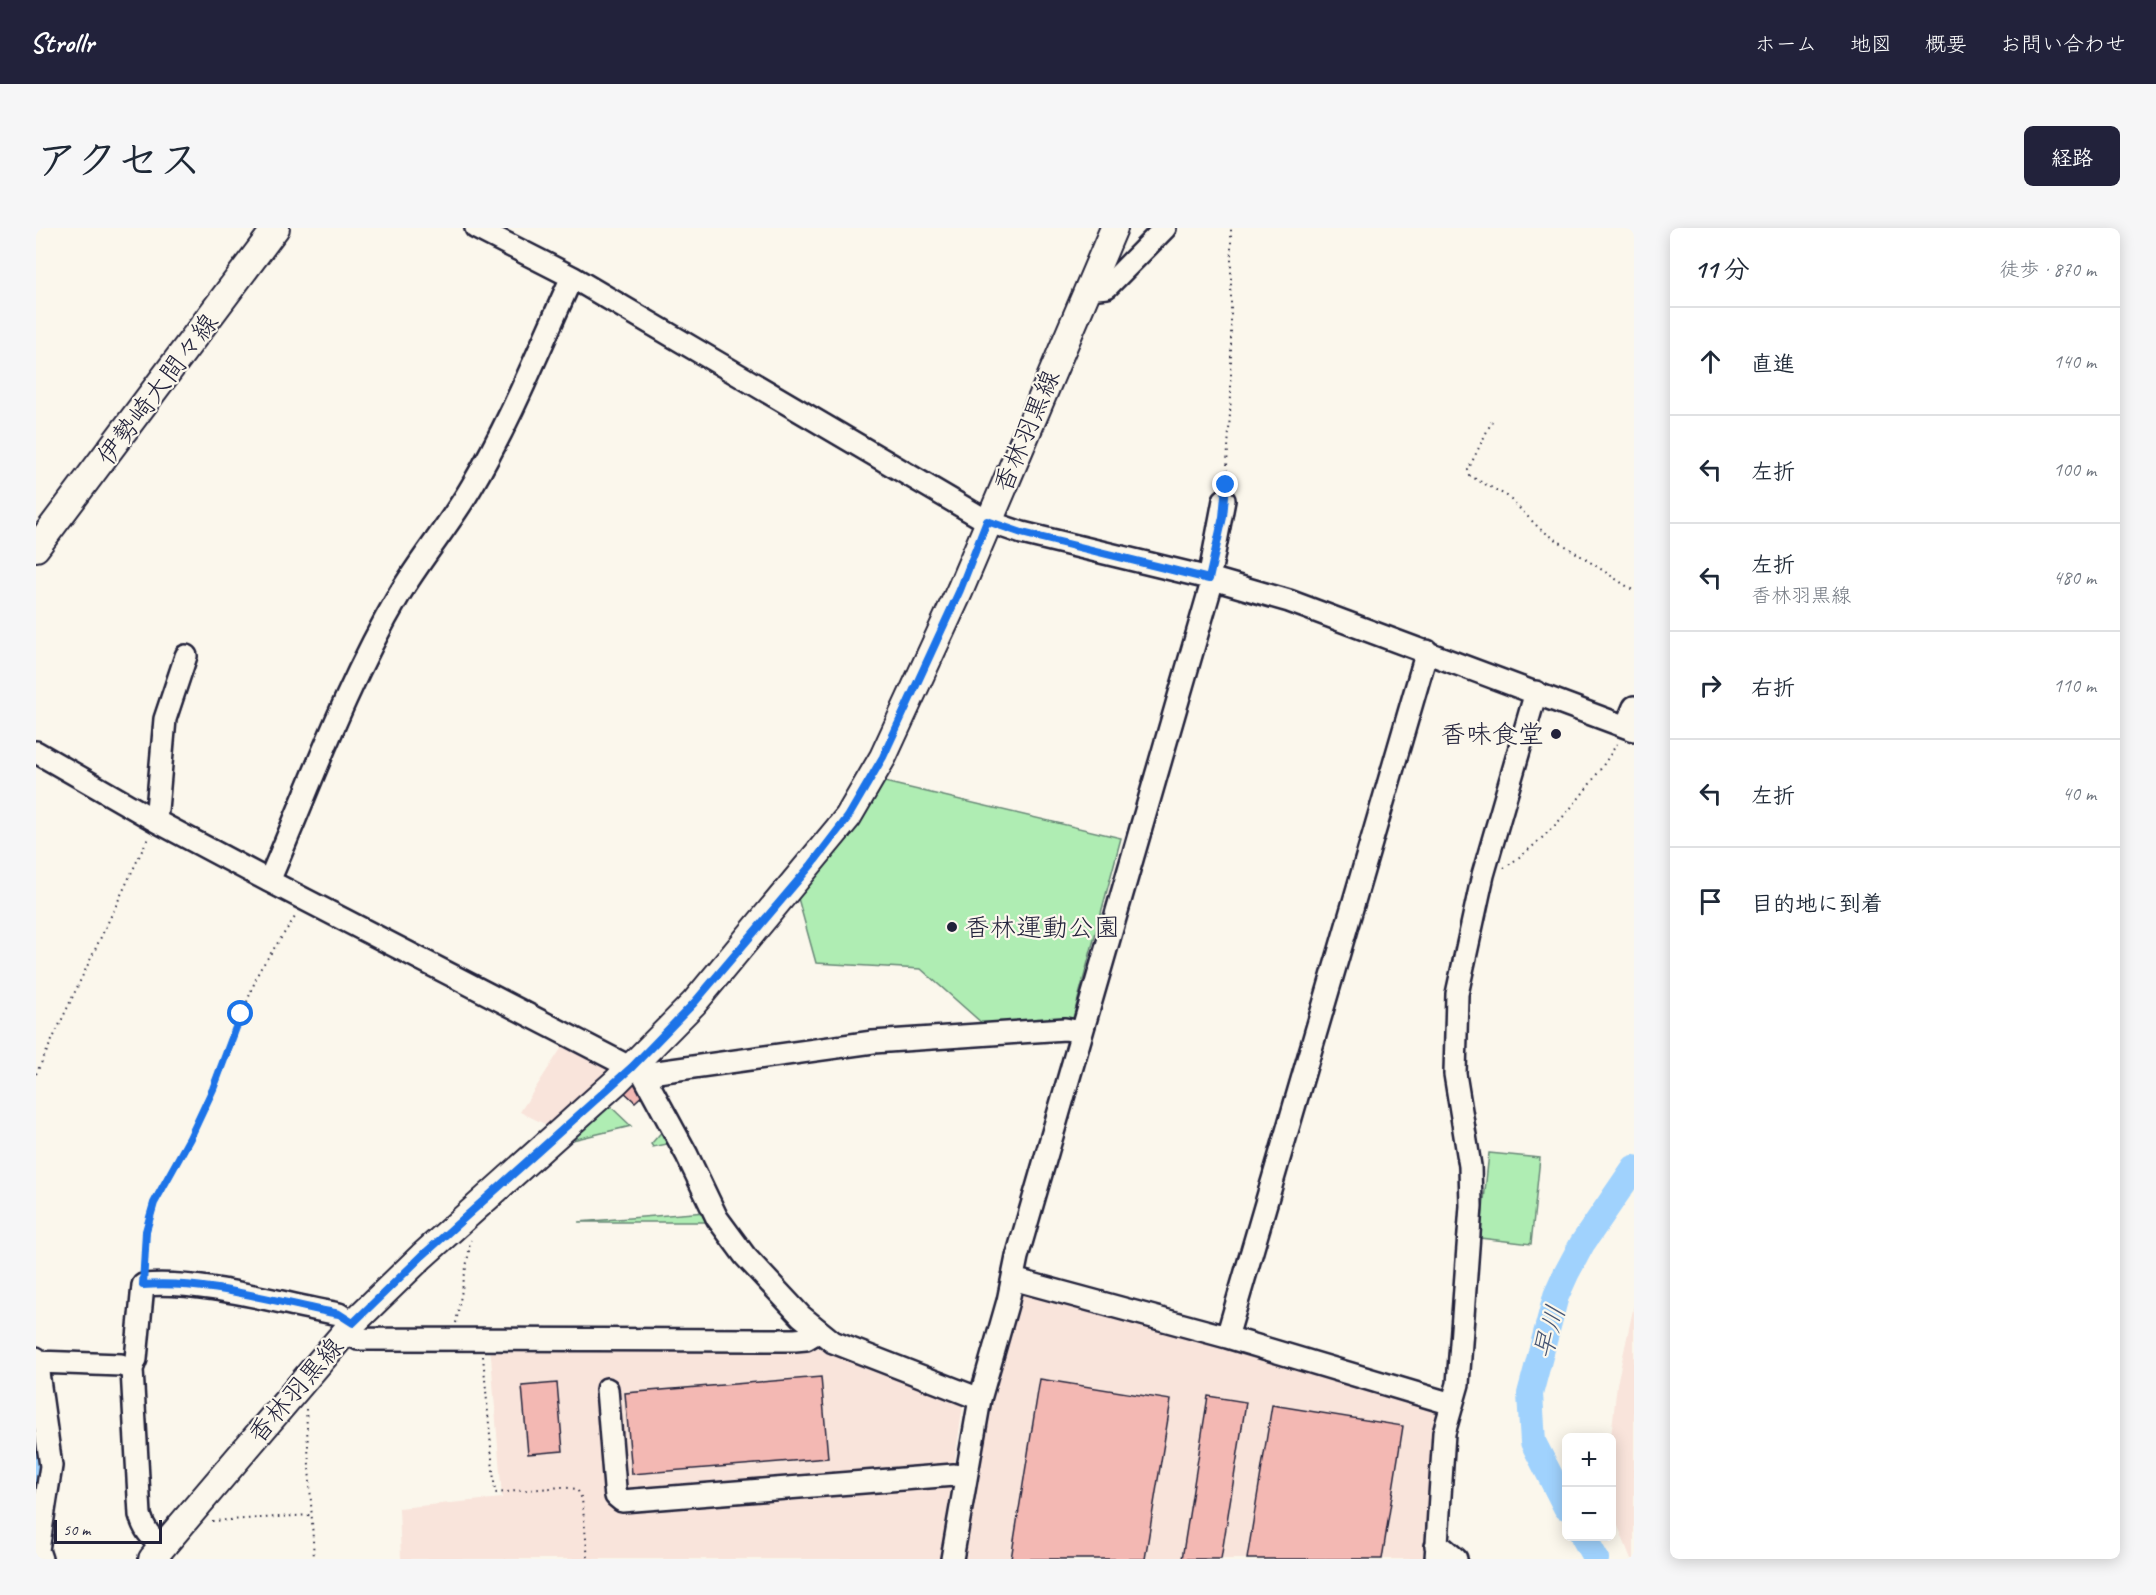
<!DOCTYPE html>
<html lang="ja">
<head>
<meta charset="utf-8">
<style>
	:root { --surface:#fff; --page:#f6f6f7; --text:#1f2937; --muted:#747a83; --line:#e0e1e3; --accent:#22223b }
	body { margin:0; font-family:Caveat,"Klee One",sans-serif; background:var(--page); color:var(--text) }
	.controls { position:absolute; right:18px; bottom:18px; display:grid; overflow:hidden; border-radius:9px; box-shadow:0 3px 15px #0003 }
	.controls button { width:54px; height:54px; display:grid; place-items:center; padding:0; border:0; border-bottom:2px solid var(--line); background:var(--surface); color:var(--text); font:30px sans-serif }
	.scale { position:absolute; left:18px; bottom:15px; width:108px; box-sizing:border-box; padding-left:6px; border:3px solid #22223b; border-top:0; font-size:16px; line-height:21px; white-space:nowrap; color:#22223b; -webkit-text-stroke:4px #fbf7ec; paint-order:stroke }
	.stop { position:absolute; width:18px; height:18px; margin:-14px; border:4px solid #1a73e8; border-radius:50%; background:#fff }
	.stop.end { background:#1a73e8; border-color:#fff; box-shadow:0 2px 6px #0008 }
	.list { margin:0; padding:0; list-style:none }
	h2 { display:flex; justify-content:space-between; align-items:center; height:78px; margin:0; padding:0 24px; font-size:26px }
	h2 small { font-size:20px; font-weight:400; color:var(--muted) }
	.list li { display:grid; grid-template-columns:39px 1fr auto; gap:18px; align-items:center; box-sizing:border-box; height:108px; padding:0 24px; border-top:2px solid var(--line) }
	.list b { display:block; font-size:22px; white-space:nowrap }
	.list p { margin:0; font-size:20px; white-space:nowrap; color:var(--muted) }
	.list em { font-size:20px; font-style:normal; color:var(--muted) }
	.icon { flex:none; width:33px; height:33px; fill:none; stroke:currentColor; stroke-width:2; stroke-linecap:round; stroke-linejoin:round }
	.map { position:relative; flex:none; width:1598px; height:1331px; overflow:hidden; border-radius:9px }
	header { display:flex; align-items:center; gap:36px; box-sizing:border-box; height:84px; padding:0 30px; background:var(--accent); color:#fff }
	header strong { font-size:28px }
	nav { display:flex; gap:33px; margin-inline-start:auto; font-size:21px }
	.intro { display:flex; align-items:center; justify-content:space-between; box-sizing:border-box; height:144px; padding:0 36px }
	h1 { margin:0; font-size:42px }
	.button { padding:15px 27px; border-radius:9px; background:var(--accent); color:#fff; font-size:21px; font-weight:700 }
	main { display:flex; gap:36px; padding:0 36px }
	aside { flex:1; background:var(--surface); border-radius:9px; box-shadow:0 3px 15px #0003 }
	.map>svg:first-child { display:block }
</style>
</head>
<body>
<header>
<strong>Strollr</strong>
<nav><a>ホーム</a><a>地図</a><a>概要</a><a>お問い合わせ</a></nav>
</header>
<div class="intro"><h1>アクセス</h1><a class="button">経路</a></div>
<main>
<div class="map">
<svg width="1598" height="1331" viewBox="0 0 1598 1331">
	<rect width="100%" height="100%" fill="#fbf7ec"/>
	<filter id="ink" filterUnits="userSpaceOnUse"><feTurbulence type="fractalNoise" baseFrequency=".0167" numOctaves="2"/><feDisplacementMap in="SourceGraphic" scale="12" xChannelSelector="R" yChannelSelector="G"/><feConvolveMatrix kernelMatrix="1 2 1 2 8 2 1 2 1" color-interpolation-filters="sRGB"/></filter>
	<g filter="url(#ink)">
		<path fill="#f9e4db" d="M530,813L576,840L513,898L484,884Z
			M995,1064L1401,1177L1406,1185L1392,1331H926L953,1171L985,1068Z
			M1598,1077V1331H1595L1576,1283L1575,1209L1581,1156Z
			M454,1116L793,1120L928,1171L904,1331H365L363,1280L466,1270Z"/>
		<path fill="#afedb3" stroke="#688877" stroke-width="1.5" d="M840,552L1085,610L1037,790L947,796L885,741L780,735L760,663Z
			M572,876L595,898L524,915Z
			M630,899L636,915L617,919L615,916Z
			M1453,925L1504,930L1495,1016L1444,1010Z
			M670,984L673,994H542Z"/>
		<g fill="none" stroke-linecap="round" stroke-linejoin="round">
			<path stroke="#a0d2fd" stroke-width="15" d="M0,1226L2,1270"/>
			<path stroke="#a0d2fd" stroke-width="26" d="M1530,1279L1497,1214L1494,1166L1520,1068L1530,1046L1546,1016L1598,940
				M1547,1308L1560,1331"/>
		</g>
		<path fill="#f3b8b3" stroke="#22223b" stroke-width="1.5" d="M599,852L611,863L599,874L587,863Z
			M785,1149L792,1230L596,1246L589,1165Z
			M1004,1151L1135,1172L1109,1331H975Z
			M521,1155L527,1223L492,1226L486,1158Z
			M1172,1168L1210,1174L1185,1331H1146Z
			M1236,1177L1367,1198L1346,1331H1211Z"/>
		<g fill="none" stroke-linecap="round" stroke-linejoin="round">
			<defs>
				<path id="minor" d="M440,0L536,49L951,293L986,305L1177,351L1253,373L1598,502
					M1052,61L1071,59L1129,0
					M1173,351L1188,272
					M1590,498L1598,479
					M0,524L120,593L233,653L607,846L651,927L681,990L709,1028L765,1088L797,1114L944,1171
					M120,593L129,491L150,428
					M233,653C274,558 310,457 363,367C385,330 414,296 436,258C475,192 504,119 536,49
					M607,846L837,814L1029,801L1046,804
					M977,1051L1191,1109L1416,1176
					M310,1103L322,1111L759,1112L770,1111L782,1104
					M1191,1109L1391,423
					M0,1130L15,1238L2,1322L5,1331
					M1,1134L85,1137L96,1141L104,1287C108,1301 114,1309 126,1318
					M96,1141L100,1131L107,1057C169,1052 241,1075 303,1086L317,1095
					M571,1161L579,1260L580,1268L586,1273L918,1247L929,1249
					M1400,1318L1407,1320L1420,1331
					M916,1331L944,1171L972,1073L981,1029L1177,351
					M1400,1331L1408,1205L1422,1156L1435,978L1434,938L1419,846L1421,766L1447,647L1500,464"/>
				<path id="major" d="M0,320L240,0
					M116,1331L317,1095L386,1028L580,854L658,775L812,589L847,529L924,362L1078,0"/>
			</defs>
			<use href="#minor" stroke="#22223b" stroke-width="26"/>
			<use href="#major" stroke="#22223b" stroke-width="30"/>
			<path stroke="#22223b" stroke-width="2" stroke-dasharray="1.5 4.5" stroke-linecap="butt" d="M1456,193L1432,242L1434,248L1471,268L1504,301L1598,363
				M1190,255L1195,168V0
				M1468,640C1516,608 1552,563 1582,514
				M0,846L112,610
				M108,1040L110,1003L118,975L155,910L177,861L223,743L261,686
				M420,1095L435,1012
				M447,1128L459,1265L526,1259L541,1261L546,1271L552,1331
				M270,1181L278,1331
				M176,1293L275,1287"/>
			<use href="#minor" stroke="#fbf7ec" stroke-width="21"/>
			<use href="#major" stroke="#fbf7ec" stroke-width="26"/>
		</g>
	</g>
	<g fill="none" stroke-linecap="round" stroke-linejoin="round" filter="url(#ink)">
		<path stroke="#1a73e8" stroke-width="8" d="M205,786L177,861L154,910L118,975L110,1003L107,1057C172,1052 239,1074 303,1086L317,1095L386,1028L596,839L658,775L776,636L812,589L847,529L924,362L951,293L986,305L1173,351L1187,289L1190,257"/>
	</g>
	<g fill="#22223b" stroke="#fbf7ec" stroke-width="2">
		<circle cx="1520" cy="506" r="6"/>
		<circle cx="916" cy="699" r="6"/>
	</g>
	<g text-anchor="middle" stroke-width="4.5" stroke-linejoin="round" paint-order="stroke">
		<g font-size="26" fill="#22223b" stroke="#fbf7ec">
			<text transform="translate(121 161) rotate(-53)" y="9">伊勢崎大間々線</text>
			<text transform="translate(990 203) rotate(-67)" y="9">香林羽黒線</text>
			<text transform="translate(259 1162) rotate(-49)" y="9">香林羽黒線</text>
		</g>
		<g font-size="26" fill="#22223b" stroke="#fbf7ec" text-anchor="end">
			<text x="1508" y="515">香味食堂</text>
			<text x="928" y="708" text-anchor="start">香林運動公園</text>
		</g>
		<g font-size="27" font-style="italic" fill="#485775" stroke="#fbf7ec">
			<text transform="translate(1513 1104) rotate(-74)" y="9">早川</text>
		</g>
	</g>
</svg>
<div class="controls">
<button>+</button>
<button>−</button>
</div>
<div class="scale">50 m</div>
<div class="stop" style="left:205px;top:786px"></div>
<div class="stop end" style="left:1190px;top:257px"></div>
</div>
<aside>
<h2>11 分<small>徒歩 · 870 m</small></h2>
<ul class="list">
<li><svg class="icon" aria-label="ahead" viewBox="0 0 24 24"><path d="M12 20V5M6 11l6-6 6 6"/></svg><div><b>直進</b></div><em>140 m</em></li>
<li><svg class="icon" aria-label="left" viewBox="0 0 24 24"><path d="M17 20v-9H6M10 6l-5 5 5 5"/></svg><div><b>左折</b></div><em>100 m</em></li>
<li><svg class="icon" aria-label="left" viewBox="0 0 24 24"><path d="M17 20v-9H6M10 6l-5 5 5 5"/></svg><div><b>左折</b><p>香林羽黒線</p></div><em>480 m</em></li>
<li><svg class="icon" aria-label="right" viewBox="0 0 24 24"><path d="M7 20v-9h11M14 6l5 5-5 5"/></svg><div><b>右折</b></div><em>110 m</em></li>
<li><svg class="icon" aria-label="left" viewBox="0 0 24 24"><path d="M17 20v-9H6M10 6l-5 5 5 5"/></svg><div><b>左折</b></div><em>40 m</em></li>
<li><svg class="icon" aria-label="arrive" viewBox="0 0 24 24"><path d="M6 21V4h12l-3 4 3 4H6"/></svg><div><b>目的地に到着</b></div></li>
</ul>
</aside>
</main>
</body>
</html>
